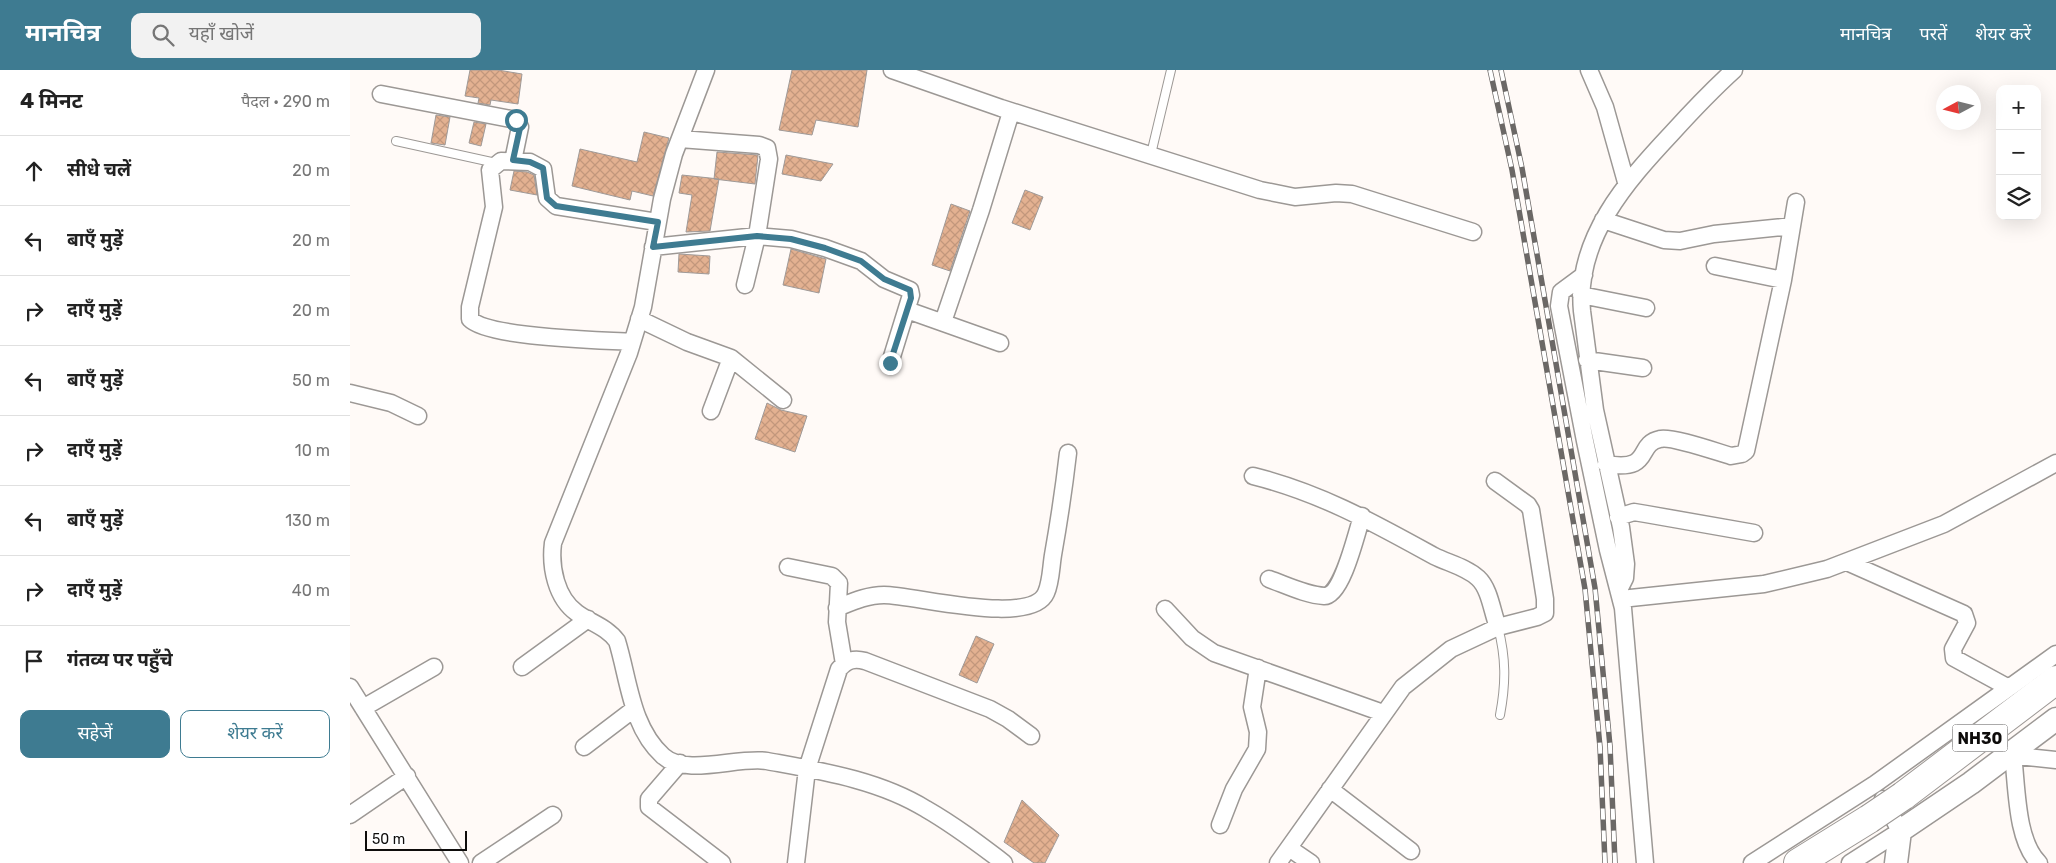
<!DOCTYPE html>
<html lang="hi">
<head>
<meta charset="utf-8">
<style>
	:root { --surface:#fff; --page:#f2f2f2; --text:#222; --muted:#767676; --line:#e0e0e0; --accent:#3e7b91 }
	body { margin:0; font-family:Rubik,"Noto Sans Devanagari",sans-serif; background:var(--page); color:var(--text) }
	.controls { position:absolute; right:15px; top:15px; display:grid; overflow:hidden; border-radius:10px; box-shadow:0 5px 20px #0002 }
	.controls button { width:45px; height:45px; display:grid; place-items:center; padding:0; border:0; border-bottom:1px solid var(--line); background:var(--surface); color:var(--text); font:25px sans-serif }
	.compass { position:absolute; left:1586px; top:15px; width:45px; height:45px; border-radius:50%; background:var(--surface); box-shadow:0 5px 20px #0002; rotate:263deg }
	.scale { position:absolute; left:15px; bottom:12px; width:102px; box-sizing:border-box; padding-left:5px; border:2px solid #0e0c0b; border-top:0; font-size:14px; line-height:18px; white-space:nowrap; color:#0e0c0b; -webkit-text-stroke:4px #fff; paint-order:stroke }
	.stop { position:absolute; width:15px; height:15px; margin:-11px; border:4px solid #3e7b91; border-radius:50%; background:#fff }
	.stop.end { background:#3e7b91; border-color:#fff; box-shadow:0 1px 5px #0008 }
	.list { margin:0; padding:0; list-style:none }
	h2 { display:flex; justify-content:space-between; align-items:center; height:65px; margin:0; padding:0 20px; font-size:21px }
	h2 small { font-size:16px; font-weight:400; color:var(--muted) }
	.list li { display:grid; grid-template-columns:32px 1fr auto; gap:15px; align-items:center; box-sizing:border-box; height:70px; padding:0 20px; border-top:1px solid var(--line) }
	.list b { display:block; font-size:19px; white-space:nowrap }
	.list em { font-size:16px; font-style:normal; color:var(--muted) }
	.actions { display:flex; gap:10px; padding:15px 20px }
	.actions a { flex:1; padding:11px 0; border:1px solid var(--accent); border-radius:10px; text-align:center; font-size:18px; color:var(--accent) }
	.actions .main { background:var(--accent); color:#fff }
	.icon { flex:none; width:28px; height:28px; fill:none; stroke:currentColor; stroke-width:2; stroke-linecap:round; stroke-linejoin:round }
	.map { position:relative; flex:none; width:1706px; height:793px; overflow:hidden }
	header { display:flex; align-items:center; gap:30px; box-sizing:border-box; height:70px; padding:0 25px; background:var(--accent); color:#fff }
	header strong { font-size:24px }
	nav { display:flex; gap:28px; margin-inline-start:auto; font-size:18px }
	.search { width:350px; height:45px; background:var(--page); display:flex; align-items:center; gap:12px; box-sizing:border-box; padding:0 18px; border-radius:10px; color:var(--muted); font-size:19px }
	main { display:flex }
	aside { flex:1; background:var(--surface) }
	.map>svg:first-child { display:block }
</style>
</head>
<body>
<header>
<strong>मानचित्र</strong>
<div class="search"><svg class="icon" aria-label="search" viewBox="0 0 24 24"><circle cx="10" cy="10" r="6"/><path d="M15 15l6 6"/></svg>यहाँ खोजें</div>
<nav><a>मानचित्र</a><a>परतें</a><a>शेयर करें</a></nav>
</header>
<main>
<aside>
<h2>4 मिनट<small>पैदल · 290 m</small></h2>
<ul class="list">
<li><svg class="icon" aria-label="ahead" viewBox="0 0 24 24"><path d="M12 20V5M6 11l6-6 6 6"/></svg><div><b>सीधे चलें</b></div><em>20 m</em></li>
<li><svg class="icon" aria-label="left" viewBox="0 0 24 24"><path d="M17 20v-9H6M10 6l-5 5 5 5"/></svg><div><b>बाएँ मुड़ें</b></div><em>20 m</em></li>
<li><svg class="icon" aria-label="right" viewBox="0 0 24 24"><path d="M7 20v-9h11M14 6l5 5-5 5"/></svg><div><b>दाएँ मुड़ें</b></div><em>20 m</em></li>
<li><svg class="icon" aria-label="left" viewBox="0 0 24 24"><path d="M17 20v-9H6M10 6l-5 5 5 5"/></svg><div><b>बाएँ मुड़ें</b></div><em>50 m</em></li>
<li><svg class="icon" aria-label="right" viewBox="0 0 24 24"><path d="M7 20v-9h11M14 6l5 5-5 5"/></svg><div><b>दाएँ मुड़ें</b></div><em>10 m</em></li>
<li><svg class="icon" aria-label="left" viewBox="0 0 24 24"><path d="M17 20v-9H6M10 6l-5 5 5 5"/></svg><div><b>बाएँ मुड़ें</b></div><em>130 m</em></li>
<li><svg class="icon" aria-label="right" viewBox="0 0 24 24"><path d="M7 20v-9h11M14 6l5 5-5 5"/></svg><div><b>दाएँ मुड़ें</b></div><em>40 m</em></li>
<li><svg class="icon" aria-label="arrive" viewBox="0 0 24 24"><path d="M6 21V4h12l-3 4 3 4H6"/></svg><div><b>गंतव्य पर पहुँचे</b></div></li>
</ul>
<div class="actions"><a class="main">सहेजें</a><a>शेयर करें</a></div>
</aside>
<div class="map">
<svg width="1706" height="793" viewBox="0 0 1706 793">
	<defs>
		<pattern id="building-cross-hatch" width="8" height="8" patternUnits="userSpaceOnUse" patternTransform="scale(1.25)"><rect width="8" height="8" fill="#e3b191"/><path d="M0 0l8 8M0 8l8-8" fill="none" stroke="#c2977c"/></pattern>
	</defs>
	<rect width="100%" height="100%" fill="#fffaf7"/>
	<path fill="url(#building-cross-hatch)" stroke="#9f9a98" d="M120,0H148L172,4L168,34L141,30L140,35L128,33L129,28L115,26Z
		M442,0H517L508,57L466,50L462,65L429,60Z
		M86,45L100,47L95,75L81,73Z
		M124,52L136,54L131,76L119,73Z
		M294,62L319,68L303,126L282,121L280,130L222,116L230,79L287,92Z
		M367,82L408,85L405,114L364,109Z
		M436,85L483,94L471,111L432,104Z
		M164,101L177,102L184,105L187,125L160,120Z
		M332,105L369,109L360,161L336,162L342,125L329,123Z
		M675,120L693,127L680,160L662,153Z
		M601,134L620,141L600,201L582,195Z
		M441,179L476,189L469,223L433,215Z
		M329,184L360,186L359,204L328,202Z
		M417,333L431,340L457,346L445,382L405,369Z
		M626,566L644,574L627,613L609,605Z
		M672,730L709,765L695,793H684L654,772Z"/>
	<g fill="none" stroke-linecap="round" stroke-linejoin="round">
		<defs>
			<path id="lane" d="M46,71L146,93
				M801,84L821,0
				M1148,557C1156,588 1156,613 1150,645"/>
			<path id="street" d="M356,0L324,84L312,129L293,237L279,283L203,473C200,497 206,528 227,543C241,553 257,557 267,571C279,610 281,657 313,686C336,707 389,686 417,691C471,701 529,710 576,739C604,755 629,774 654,793
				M542,0L651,38L910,120L945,127L986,123L1002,124L1123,162
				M1239,0L1255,37L1276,112
				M31,24L166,50L170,57L163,91
				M330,69L409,75L417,78L419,89L407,166L395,215
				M1253,150L1314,170L1330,171L1364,164L1442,156
				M303,177L407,166L441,169L475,178L511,191L534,209L560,220L561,225L540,293
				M1365,196L1433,210
				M1234,205L1211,222L1209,236L1235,371L1258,480L1273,538L1295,793
				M1231,225L1296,238
				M557,240L650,273
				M289,249L337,272L381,288L433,330
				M593,252L631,140L661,42
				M282,272C251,270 138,268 120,249V237L144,137L140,100L151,91L180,92L193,99L197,128L206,136L307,152
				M1237,290L1293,298
				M0,323L41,333L68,346
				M361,341L381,288
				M1256,394C1304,402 1285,374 1310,369C1321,366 1367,382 1381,386L1392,384L1396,381L1433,210L1446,132
				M903,406C971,423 1024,453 1084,486C1098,493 1116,497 1128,508C1140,519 1142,542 1148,557
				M1268,447L1284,442L1296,444L1404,463
				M1497,492L1614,544L1617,553L1603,579L1604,588L1659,618
				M438,497L482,506L489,513L487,552L494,594
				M919,509C936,515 956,525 974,526C992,527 1007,461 1012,446
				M1269,520L1275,508L1276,494L1271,457L1245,340L1232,241C1225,169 1277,111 1322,63C1342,41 1362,20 1384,0
				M1271,529L1414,514L1477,499L1594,454L1706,393
				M487,538C502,532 517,525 534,525C565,525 681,557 696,523C701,512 701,497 703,485C709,451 714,418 718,383
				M815,539L842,568L864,583L1033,643
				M172,597L238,549
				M0,617L110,793
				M13,638L84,597
				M234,677L284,639
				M1659,685L1706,690
				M1663,685C1667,717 1666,771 1689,793
				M330,693L299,729V737L372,793
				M980,719L1061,781
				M0,745L57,706
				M870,755L884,719L907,679L908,662L902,637L908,598
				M939,778L961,793
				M131,793L203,745
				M446,793L457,699L489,599C497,590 504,588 515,591L640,639L658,649L681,666
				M928,793L1053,617L1101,579L1148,557L1187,547L1195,543V529L1181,440L1178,435L1145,411
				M1402,793L1525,714L1706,584
				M1500,793L1550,761L1533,729"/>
			<path id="secondary" d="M1546,793L1550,761L1621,713L1706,649"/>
			<path id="highway" d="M1553,726L1706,610
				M1448,793L1519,749"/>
		</defs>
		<use href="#lane" stroke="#9c9895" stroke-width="10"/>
		<use href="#street" stroke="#9c9895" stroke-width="19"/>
		<use href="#secondary" stroke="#9c9895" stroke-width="25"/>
		<use href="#highway" stroke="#9c9895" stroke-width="30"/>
		<use href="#lane" stroke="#fff" stroke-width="8"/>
		<use href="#street" stroke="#fff" stroke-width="16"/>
		<use href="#secondary" stroke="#fff" stroke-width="22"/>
		<use href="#highway" stroke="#fff" stroke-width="28"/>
		<defs>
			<path id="rail" d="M1140,0L1162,100L1235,519L1250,677L1255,793
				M1151,0L1172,98L1245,518L1260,676L1265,793"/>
		</defs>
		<use href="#rail" stroke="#6b6866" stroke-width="5.5"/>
		<use href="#rail" stroke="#fff" stroke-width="4" stroke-dasharray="11" stroke-linecap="butt"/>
		<defs>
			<path id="highway-bridge" d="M1519,749L1553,726"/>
		</defs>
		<use href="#highway-bridge" stroke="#9c9895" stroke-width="30" stroke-linecap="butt"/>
		<use href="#highway-bridge" stroke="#fff" stroke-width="28"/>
	</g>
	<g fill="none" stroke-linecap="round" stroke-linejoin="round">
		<path stroke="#3e7b91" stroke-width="6" d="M166,50L170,58L163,90L180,92L193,98L197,128L206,136L308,152L303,177L407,166L441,169L475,178L511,191L534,209L560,220L561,228L540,293"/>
	</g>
	<g text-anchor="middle" stroke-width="4.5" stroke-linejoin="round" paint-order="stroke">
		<rect fill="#fff" stroke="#565554" stroke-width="1" x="1602.5" y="654.5" width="55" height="27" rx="4"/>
		<g font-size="16" font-weight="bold" fill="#0e0c0b">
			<text x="1630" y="674">NH30</text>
		</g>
	</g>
</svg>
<div class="controls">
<button>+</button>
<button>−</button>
<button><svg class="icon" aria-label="layers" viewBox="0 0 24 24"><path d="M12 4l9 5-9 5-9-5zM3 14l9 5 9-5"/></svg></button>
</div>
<svg class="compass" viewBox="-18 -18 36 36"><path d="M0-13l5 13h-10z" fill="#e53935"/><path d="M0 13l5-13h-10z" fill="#767676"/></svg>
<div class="scale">50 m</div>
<div class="stop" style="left:166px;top:50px"></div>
<div class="stop end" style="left:540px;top:293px"></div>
</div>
</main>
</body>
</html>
